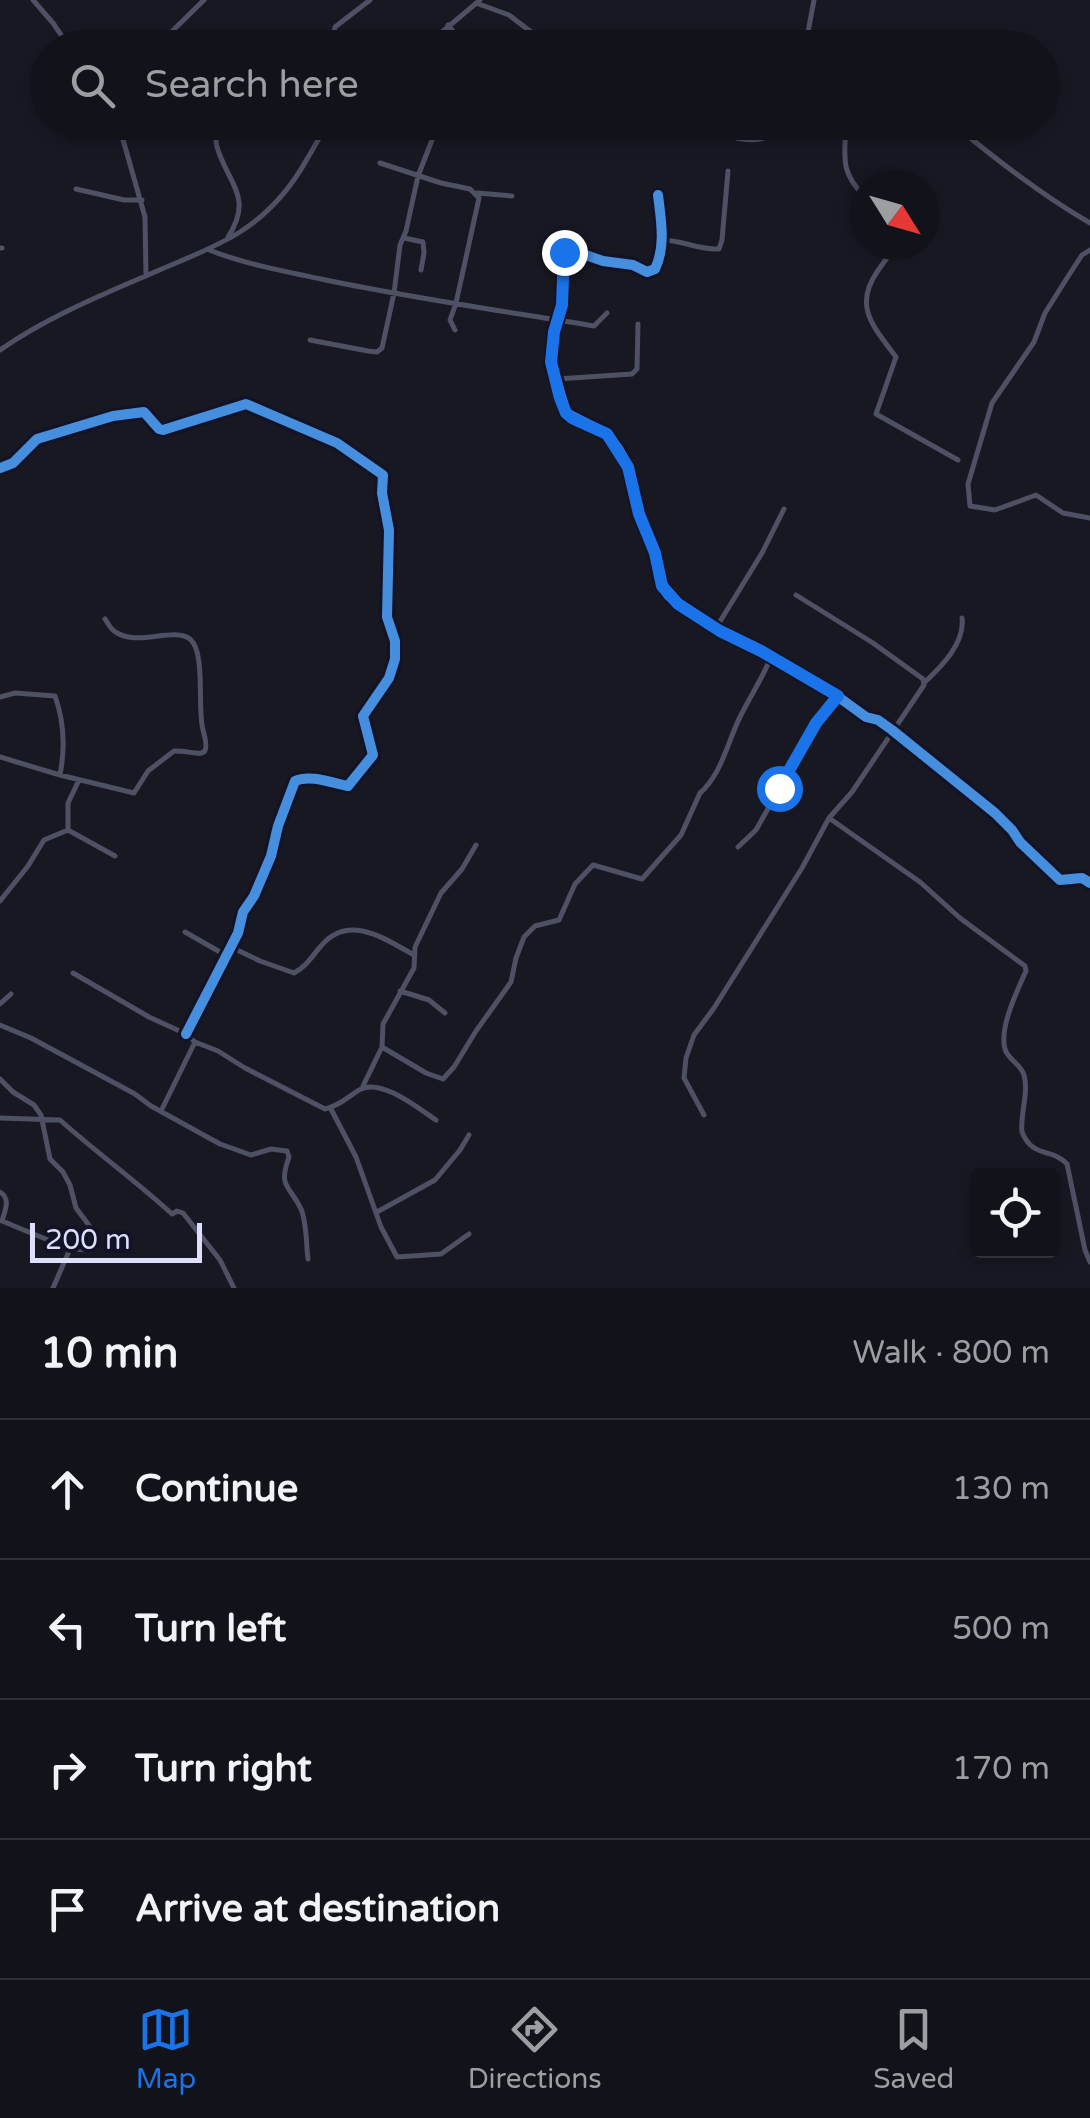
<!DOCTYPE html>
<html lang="en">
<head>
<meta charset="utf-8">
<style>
	:root { --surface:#12121a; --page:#1b1b23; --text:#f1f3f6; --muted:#9c9ea2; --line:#313239; --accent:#1a73e8 }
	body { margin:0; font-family:"Varela Round",sans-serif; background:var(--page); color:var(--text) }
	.controls { position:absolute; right:30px; bottom:30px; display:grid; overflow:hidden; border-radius:10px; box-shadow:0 5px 15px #0003 }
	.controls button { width:90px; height:90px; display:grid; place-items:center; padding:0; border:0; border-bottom:2px solid var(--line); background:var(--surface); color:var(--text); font:50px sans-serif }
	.compass { position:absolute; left:850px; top:170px; width:90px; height:90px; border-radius:50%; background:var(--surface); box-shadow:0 5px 15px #0003; rotate:127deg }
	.scale { position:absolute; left:30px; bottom:25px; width:172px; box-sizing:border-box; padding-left:10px; border:5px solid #dddffc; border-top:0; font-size:28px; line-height:35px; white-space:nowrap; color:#dddffc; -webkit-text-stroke:8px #131328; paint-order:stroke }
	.stop { position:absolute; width:30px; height:30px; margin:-22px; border:8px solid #1a73e8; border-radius:50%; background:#fff }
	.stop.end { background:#1a73e8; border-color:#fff; box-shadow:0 2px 10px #0008 }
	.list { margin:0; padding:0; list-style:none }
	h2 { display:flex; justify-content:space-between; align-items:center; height:130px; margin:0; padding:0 40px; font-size:42px }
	h2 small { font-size:32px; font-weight:400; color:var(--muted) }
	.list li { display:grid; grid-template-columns:65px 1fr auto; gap:30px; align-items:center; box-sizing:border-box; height:140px; padding:0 40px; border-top:2px solid var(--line) }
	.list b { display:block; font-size:38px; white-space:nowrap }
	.list em { font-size:32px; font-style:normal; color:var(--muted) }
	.icon { flex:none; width:55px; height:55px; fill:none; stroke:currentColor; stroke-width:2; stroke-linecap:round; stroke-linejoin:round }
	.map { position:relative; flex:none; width:1090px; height:1288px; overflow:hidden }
	.search { position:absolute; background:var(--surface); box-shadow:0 5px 15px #0003; left:30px; right:30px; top:30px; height:110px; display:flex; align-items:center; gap:25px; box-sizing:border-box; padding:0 35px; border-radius:55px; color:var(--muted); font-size:38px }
	.sheet { height:690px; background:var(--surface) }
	nav { display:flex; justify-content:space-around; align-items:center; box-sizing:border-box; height:140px; border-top:2px solid var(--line); background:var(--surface); font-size:28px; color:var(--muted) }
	nav a { display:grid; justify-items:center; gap:5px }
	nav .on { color:var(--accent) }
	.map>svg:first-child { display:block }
</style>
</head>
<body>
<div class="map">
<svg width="1090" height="1288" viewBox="0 0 1090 1288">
	<rect width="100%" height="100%" fill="#181823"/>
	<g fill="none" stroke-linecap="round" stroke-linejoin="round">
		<path stroke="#4e5063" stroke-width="5" d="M33,0L53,23L70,48
			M476,3L509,15L552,48
			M448,25L457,36L455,48
			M714,46L719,48
			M155,48L204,0
			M345,48L334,33L335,27L370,0
			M423,48L480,0
			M805,48L814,0
			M118,122L145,217L146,276
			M215,122C216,131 215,139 217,147C228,184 254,197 228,237
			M705,122C724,138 750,145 773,135L778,122
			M846,122C845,157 839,171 865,197
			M951,122C995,159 1040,194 1090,223
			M216,129L230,122
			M380,163L441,183L470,189L479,198L456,303L450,320L455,330
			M76,189L124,200H142
			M477,193L512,196
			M658,195C661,220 666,246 655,269L647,272L633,265L603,261L571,250L564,252L562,305L554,331L551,362L566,413L607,434L619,450L628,467L639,514L655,553L660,580L668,595L678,603L720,631L761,651L833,693L866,717L878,720L892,730L995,813L1012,830L1020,842L1060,880L1082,878L1090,883
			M404,238L423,242L424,253L421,270
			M662,240C682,240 698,250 719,249L722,240L728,171
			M895,245C890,255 883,263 877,272C853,307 874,327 896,357L876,414L958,460
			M0,248H2
			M209,250C245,264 283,271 321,279C411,298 503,311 594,326L607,313
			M1090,250L1082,255L1067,278L1045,313L1034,342L992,403L968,484L970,506L995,510L1036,495L1063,513L1090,518
			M310,340L368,351L377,352L382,348L394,293L400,245L406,231L418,176L439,122
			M0,350C50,315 109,292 164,268C190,257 216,247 240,232C268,214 291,188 307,159C316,145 320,133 333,122
			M557,379L632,374L637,369L638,324
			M0,468L13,463L37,439L113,416L144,412L159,429L163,430L246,404L337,443L383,475L382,493L389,530L387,617L395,641V659L389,678L363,716L373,755L348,786C332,783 310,774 295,781L278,826L271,856L254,896L243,912L238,933L186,1034
			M716,628L762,553L784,509
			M925,682C942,666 965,643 962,618
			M0,697L15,693L55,696C64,721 65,749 60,775
			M0,757L60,775L134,793L148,771L174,751C196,750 213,765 203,730C197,709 206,652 190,639C173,626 136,648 114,631C110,628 108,623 105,619
			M79,780L68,803V830L115,856
			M829,818L920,882L960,918L1025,966L1026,971C1017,991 999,1028 1005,1049C1008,1060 1021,1064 1024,1075C1029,1094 1020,1113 1022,1132C1033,1159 1051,1147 1067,1164L1085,1250L1090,1262
			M738,847L756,830L816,723L838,696
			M0,901L28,866L44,840L68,830
			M185,932L227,956
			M231,947L260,961L294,973C308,965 311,957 321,946C349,913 385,939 414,955
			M73,973L149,1017L186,1034L195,1042L161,1111
			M400,991L429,1000L445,1013
			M0,1004L11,994
			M0,1025L31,1038L135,1094L151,1106L220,1144L251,1155L271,1149L287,1151L289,1157C278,1188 289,1184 301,1209C307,1223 306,1244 308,1259
			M195,1042L218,1051L245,1068L325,1109C339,1106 348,1097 359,1090C380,1077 418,1108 436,1120
			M382,1047L426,1073L443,1079L454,1067L476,1031L511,982L516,958L524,937L535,926L559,920L575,884L593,865L642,879L681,835L700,793C722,774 728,740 741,715C751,695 763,677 771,657
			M0,1079L13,1092L34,1105L41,1115L50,1159L63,1172L70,1185L76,1208L94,1232L91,1250L70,1249L2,1221C5,1210 11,1199 0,1192
			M363,1086L382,1047L383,1024L414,968L415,947L441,893L462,869L476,845
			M331,1109L356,1157L381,1227L397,1257L441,1254L469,1234
			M704,1115L684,1078L686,1058L694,1035L714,1008L802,868L829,818L852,792L924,685L923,679L873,643L796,595
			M0,1118L60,1120C97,1153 136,1181 172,1214L177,1211L183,1213L220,1260L234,1288
			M377,1212L435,1180L460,1150L469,1135
			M53,1288L70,1249"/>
		<defs>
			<path id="cycleway" d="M658,195C661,220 666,246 655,269L647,272L633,265L603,261L571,250L564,252L562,305L554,331L551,362L566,413L607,434L619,450L628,467L639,514L655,553L660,580L668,595L678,603L720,631L761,651L833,693L866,717L878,720L892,730L995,813L1012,830L1020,842L1060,880L1082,878L1090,883
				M0,468L13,463L37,439L113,416L144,412L159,429L163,430L246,404L337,443L383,475L382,493L389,530L387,617L395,641V659L389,678L363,716L373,755L348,786C332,783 310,774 295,781L278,826L271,856L254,896L243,912L238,933L186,1034"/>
		</defs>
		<use href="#cycleway" stroke="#131328" stroke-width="16"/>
		<use href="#cycleway" stroke="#468fdf" stroke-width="10"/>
	</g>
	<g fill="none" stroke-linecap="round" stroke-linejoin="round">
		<path stroke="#1a73e8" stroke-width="12" d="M564,252L562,305L554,332L551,362L560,398L566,413L572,418L607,434L628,467L639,514L655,553L662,586L678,604L720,631L761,651L838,696L816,723L779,788"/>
	</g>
</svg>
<div class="controls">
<button><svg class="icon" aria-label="locate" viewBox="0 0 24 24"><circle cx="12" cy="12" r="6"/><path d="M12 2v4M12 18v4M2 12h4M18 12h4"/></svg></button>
</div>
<svg class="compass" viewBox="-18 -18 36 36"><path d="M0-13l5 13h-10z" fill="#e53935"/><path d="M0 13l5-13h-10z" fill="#9c9ea2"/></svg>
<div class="scale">200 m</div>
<div class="stop" style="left:779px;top:788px"></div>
<div class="stop end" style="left:564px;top:252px"></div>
<div class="search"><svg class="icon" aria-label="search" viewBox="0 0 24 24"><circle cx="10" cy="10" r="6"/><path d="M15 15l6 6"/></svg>Search here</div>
</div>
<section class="sheet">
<h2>10 min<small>Walk · 800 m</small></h2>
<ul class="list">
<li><svg class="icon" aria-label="ahead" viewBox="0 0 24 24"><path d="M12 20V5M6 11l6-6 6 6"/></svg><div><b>Continue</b></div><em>130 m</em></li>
<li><svg class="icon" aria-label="left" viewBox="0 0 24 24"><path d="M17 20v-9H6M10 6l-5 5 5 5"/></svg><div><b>Turn left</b></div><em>500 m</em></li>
<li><svg class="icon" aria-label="right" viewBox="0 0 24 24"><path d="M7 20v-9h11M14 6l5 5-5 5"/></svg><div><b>Turn right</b></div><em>170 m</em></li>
<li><svg class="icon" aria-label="arrive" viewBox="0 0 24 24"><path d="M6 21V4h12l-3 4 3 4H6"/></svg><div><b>Arrive at destination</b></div></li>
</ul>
</section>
<nav>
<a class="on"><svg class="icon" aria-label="map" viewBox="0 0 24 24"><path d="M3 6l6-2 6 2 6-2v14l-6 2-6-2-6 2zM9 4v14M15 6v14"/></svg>Map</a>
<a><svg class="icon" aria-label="directions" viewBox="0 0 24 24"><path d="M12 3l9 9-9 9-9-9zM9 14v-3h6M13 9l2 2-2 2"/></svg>Directions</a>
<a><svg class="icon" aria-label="saved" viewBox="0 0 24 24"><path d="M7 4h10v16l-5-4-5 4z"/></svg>Saved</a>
</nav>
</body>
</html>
